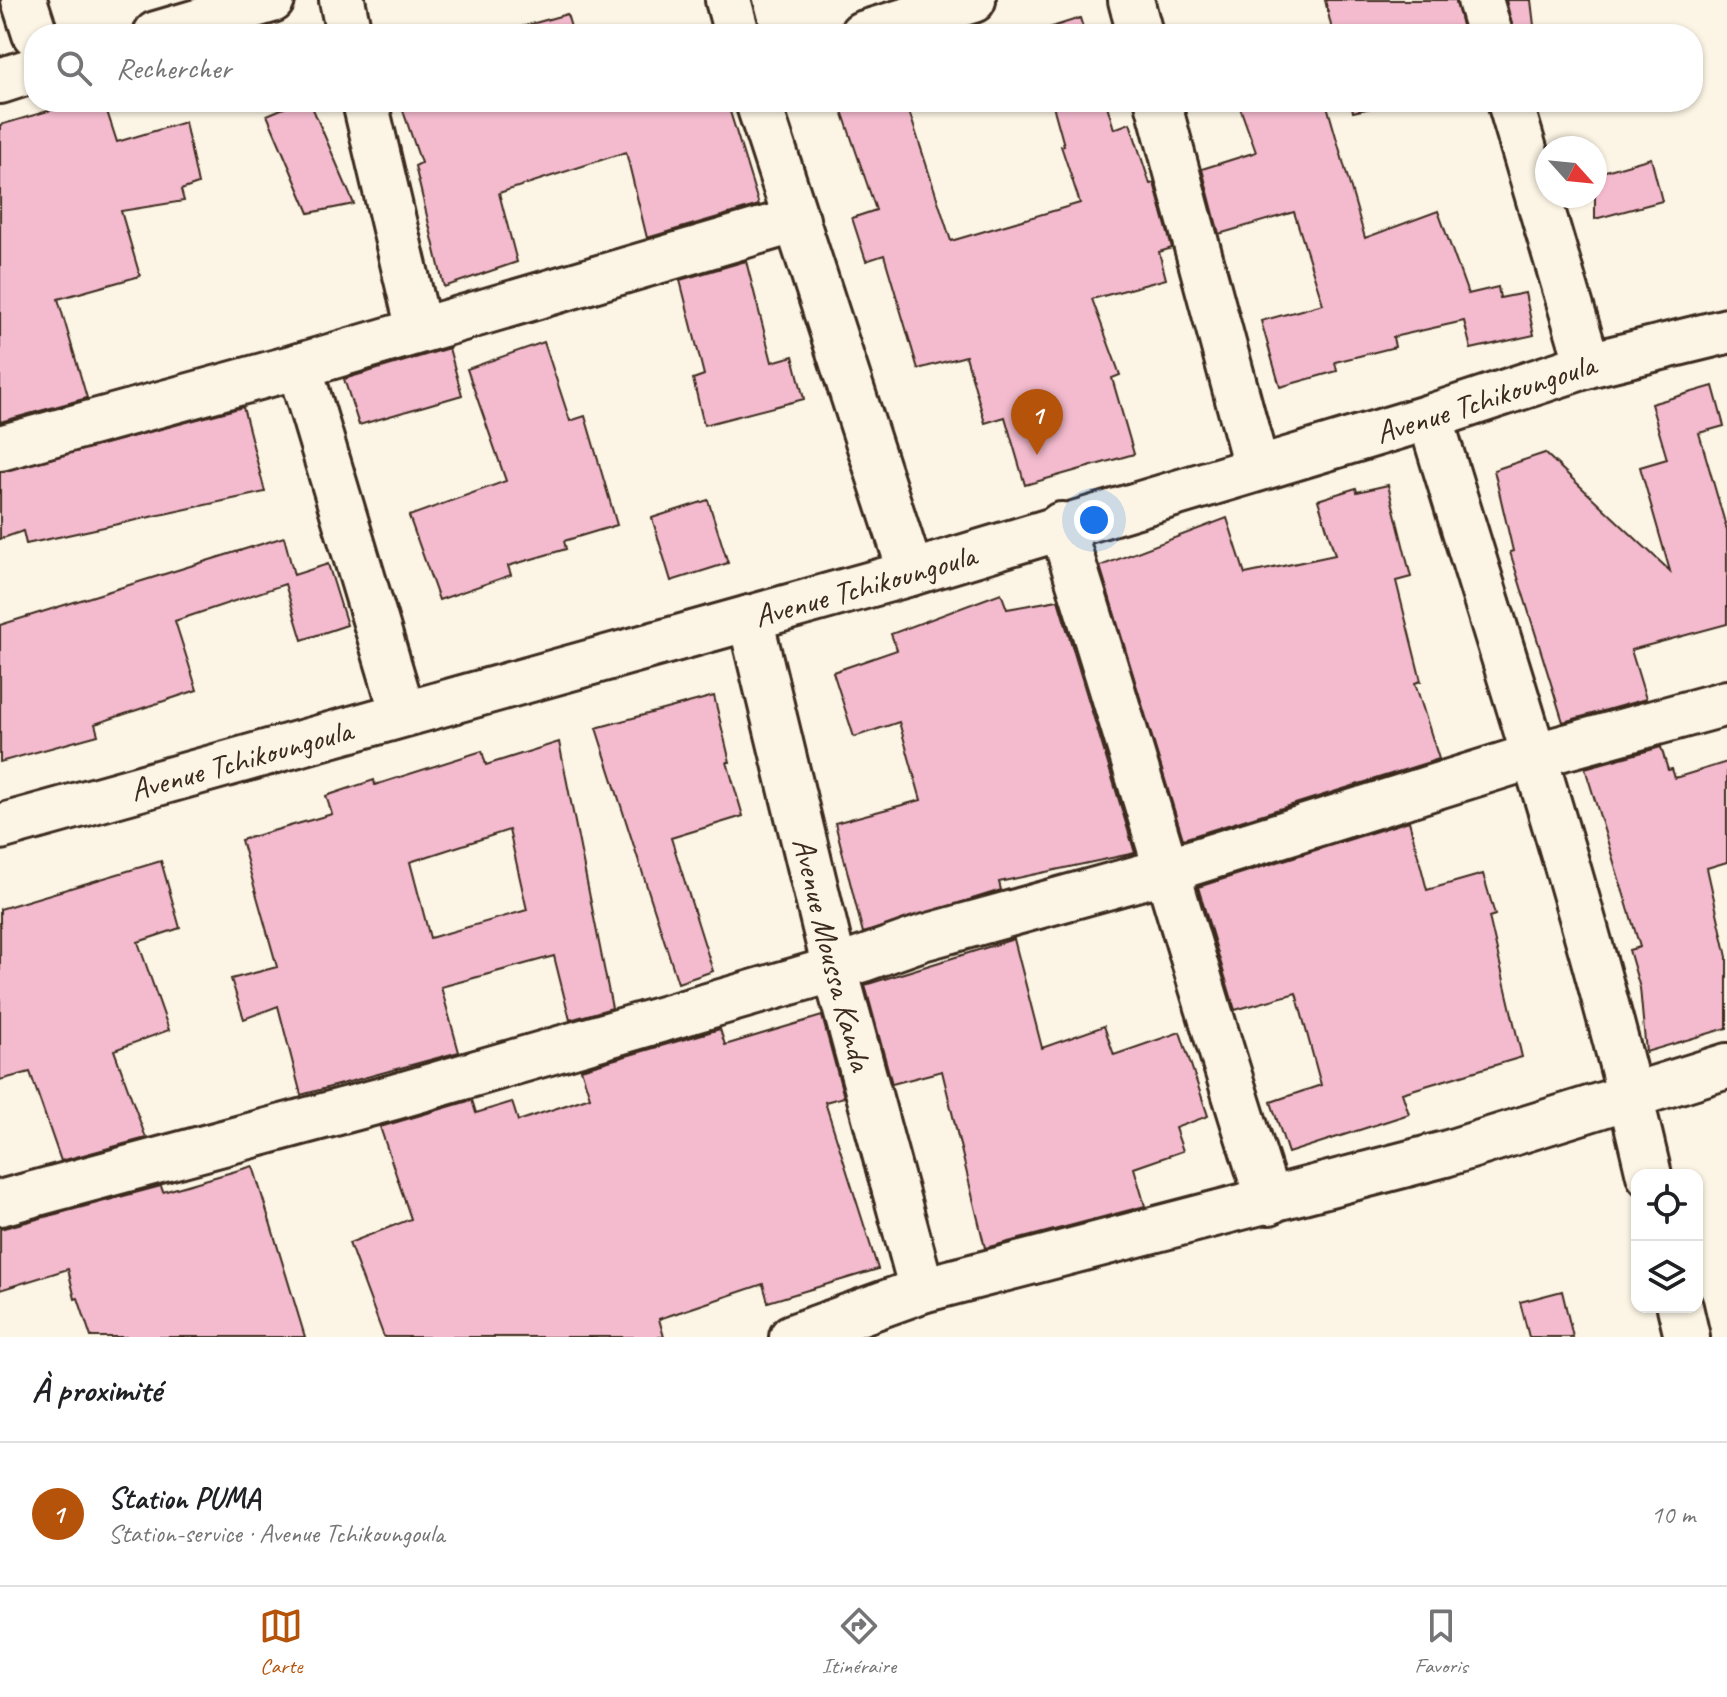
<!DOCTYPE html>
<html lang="fr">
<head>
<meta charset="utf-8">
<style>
	:root { --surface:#fff; --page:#f6f6f6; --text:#202124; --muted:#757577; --line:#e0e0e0; --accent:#b45309 }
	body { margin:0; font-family:Caveat,sans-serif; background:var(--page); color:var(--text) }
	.controls { position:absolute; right:24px; bottom:24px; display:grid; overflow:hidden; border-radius:16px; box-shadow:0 2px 6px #0004 }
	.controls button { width:72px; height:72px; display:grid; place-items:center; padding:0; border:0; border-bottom:2px solid var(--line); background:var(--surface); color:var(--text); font:40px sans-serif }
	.compass { position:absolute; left:1535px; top:136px; width:72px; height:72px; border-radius:50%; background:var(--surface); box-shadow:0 2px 6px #0004; rotate:117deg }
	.you { position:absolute; left:1094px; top:520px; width:28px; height:28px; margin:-20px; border:6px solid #fff; border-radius:50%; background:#1a73e8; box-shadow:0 0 0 12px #1a73e833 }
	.badge { display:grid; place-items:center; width:52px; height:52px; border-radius:50%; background:var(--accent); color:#fff; font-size:26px; font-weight:700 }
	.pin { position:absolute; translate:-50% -66px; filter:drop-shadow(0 2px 4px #0008) }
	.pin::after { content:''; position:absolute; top:42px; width:28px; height:24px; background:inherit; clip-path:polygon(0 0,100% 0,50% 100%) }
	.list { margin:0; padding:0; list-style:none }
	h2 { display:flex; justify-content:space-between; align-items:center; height:104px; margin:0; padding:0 32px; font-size:34px }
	h2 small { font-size:26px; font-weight:400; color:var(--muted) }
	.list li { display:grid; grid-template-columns:52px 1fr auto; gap:24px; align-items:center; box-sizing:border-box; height:144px; padding:0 32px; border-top:2px solid var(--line) }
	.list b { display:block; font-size:30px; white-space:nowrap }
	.list p { margin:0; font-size:26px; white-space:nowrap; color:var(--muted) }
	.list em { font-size:26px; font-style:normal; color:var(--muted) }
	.icon { flex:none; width:44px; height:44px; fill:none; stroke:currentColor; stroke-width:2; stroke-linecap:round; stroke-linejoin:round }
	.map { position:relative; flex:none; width:1727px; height:1337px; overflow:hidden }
	.search { position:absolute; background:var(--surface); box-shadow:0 2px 6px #0004; left:24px; right:24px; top:24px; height:88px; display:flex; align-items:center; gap:20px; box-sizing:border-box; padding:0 28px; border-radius:32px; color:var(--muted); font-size:30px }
	.sheet { height:248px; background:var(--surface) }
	nav { display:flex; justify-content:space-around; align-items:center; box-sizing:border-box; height:112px; border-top:2px solid var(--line); background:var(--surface); font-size:22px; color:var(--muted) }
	nav a { display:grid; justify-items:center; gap:4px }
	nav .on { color:var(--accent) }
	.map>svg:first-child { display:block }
</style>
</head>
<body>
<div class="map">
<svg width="1727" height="1337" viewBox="0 0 1727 1337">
	<rect width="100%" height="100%" fill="#fcf5e5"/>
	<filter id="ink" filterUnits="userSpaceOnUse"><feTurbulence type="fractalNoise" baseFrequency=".0125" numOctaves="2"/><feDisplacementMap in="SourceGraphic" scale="16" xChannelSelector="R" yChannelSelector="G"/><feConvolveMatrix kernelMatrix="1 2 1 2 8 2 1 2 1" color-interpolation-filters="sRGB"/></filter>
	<g filter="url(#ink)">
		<path fill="#f4bbcf" stroke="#3b2a1e" stroke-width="2" fill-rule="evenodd" d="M1325,0H1456L1464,34H1333Z
			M1506,0H1531L1535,34H1514Z
			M567,14L573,34H496Z
			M1080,18L1085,34H1033V33Z
			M79,102H104L117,142L185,122L198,184L181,190L184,201L121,211L140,276L58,299L87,398L0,422V125Z
			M298,102H310L354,204L309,213L267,115Z
			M400,102H727L759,205L647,238L626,152L499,193L517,262L444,287L415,166L421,163Z
			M839,102H906L951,241L1080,203L1061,146L1064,145L1052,102H1106L1114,129L1130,123L1150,184L1154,183L1172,248L1159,252L1166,279L1092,299L1120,375L1112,378L1134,454L1025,485L1005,417L985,423L966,356L918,369L884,255L866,261L852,218L876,210Z
			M1238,102H1326L1365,238L1438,211L1468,294L1498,287L1500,298L1525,293L1534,335L1471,349L1464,321L1393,337L1395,347L1335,362L1337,371L1280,387L1261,321L1323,304L1294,212L1219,234L1202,169L1256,152Z
			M1351,102H1397L1353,112Z
			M1651,158L1662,201L1595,219V174Z
			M746,261L772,362L793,356L804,399L704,425L693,379L704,375L680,280Z
			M544,342L570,421L585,416L617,525L564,541L566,549L508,566L511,575L439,600L409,516L506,481L467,369Z
			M449,348L462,395L359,425L344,379Z
			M1713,386L1724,426L1699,433L1727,530V624L1631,650L1646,699L1563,722L1510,552L1513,551L1494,470L1545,453L1670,571L1640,467L1667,459L1651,404Z
			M243,407L265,492L26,544L23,531L0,539V472Z
			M1388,485L1411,577L1396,581L1421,681L1415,683L1439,759L1183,839L1100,566L1227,518L1245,574L1335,555L1318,500L1356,488L1357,492Z
			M708,500L728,563L671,581L652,518Z
			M284,537L294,575L328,564L347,625L302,640L285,584L175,621L197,690L95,724L98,735L0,762V625Z
			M1001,593L1007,609L1058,600L1135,853L999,882L1001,890L863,933L835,823L921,800L899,722L854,737L833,672L897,650L891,634Z
			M714,696L730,762H727L743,816L671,838L713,971L678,983L596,728Z
			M559,742L612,1008L570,1020L554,956L441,987L459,1052L301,1095L278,1006L244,1019L231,979L277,967L241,840L332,814L326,796L374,780L375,785L482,751L486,765ZM509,830L527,910L430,938L410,862Z
			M1661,747L1668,770L1672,769L1675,778L1727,762V862L1707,868L1727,957V1028L1646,1052L1640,988L1629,950L1640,947L1585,768Z
			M1409,821L1427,890L1483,874L1495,915L1489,917L1522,1057L1402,1093L1409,1114L1288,1153L1271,1102L1321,1085L1296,993L1235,1010L1198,887Z
			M161,861L180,928L138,942L169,1030L114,1050L146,1138L61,1161L30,1072L0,1080V909Z
			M1014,939L1042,1048L1104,1026L1114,1055L1180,1032L1208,1116L1175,1128L1183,1151L1134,1168L1145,1206L985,1248L942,1071L892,1084L865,985Z
			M822,1016L844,1097L825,1102L878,1269L768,1302L763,1284L659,1319L664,1337H384L349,1243L411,1219L380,1127L472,1100L476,1113L512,1102L518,1121L590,1097L581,1069L720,1029L725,1045Z
			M253,1166L305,1337H91L78,1298L75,1299L68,1269L0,1290V1229L161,1186L163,1192Z
			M1562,1291L1573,1337H1529L1520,1302Z"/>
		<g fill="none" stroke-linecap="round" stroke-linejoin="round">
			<defs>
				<g id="street">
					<path d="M24,0L35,34"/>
					<path d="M342,0L349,34"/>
					<path d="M728,0L737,34"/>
					<path d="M1131,0L1140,34"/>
					<path d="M1480,0L1490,34"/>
					<path d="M156,34L272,0"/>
					<path d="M862,34L973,0"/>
					<path d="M0,81L34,70"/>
					<path d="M365,102L419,330"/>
					<path d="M758,102L911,573"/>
					<path d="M1158,102L1256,466"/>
					<path d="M1510,102L1588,365"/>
					<path d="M299,366L403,713"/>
					<path d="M1430,417C1506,668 1590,919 1649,1175"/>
					<path d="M0,448L299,366L797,220"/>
					<path d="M1061,525C1133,750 1196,977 1269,1202"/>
					<path id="s1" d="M750,618L835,969L922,1290"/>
					<path d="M0,1203L394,1097L835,969L922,938L1168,870L1533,756L1727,703"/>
					<path d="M1680,1307L1687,1337"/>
					<path d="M792,1337L922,1290L1445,1154L1727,1066"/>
				</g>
				<g id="secondary">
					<path id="s2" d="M0,827L911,573L1430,417L1588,365L1727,331"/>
				</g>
			</defs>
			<use href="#street" stroke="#3b2a1e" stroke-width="50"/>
			<use href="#secondary" stroke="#3b2a1e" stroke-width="50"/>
			<use href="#street" stroke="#fcf5e5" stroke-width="44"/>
			<use href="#secondary" stroke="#fcf5e5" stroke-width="44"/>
		</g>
	</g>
	<g text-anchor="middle" stroke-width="8" stroke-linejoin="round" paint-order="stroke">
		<g font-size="32" fill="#3b2a1e" stroke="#fcf5e5">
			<text dy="11" stroke="none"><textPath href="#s2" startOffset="1546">Avenue Tchikoungoula</textPath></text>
			<text dy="11" stroke="none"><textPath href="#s2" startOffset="898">Avenue Tchikoungoula</textPath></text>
			<text dy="11" stroke="none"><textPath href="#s2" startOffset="250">Avenue Tchikoungoula</textPath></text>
			<text dy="11" stroke="none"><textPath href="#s1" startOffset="346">Avenue Moussa Kanda</textPath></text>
		</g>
	</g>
</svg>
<div class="controls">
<button><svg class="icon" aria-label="locate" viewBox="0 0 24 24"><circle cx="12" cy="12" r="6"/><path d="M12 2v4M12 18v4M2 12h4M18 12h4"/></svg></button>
<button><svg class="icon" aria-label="layers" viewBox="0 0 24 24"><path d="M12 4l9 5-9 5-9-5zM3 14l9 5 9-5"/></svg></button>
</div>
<svg class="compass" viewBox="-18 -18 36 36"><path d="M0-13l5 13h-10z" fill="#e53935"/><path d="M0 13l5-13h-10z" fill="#757577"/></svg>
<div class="you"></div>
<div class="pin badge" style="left:1037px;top:455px">1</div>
<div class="search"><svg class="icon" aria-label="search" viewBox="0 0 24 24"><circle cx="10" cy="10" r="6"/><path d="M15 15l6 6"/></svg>Rechercher</div>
</div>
<section class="sheet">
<h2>À proximité<small></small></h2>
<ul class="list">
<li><span class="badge">1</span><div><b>Station PUMA</b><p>Station-service · Avenue Tchikoungoula</p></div><em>10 m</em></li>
</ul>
</section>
<nav>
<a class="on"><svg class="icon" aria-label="map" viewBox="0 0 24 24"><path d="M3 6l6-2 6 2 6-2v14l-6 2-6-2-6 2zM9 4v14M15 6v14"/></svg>Carte</a>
<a><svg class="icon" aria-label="directions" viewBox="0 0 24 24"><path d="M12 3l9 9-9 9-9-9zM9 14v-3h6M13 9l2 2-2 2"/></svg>Itinéraire</a>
<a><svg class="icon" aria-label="saved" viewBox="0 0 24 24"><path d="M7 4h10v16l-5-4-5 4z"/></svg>Favoris</a>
</nav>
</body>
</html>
